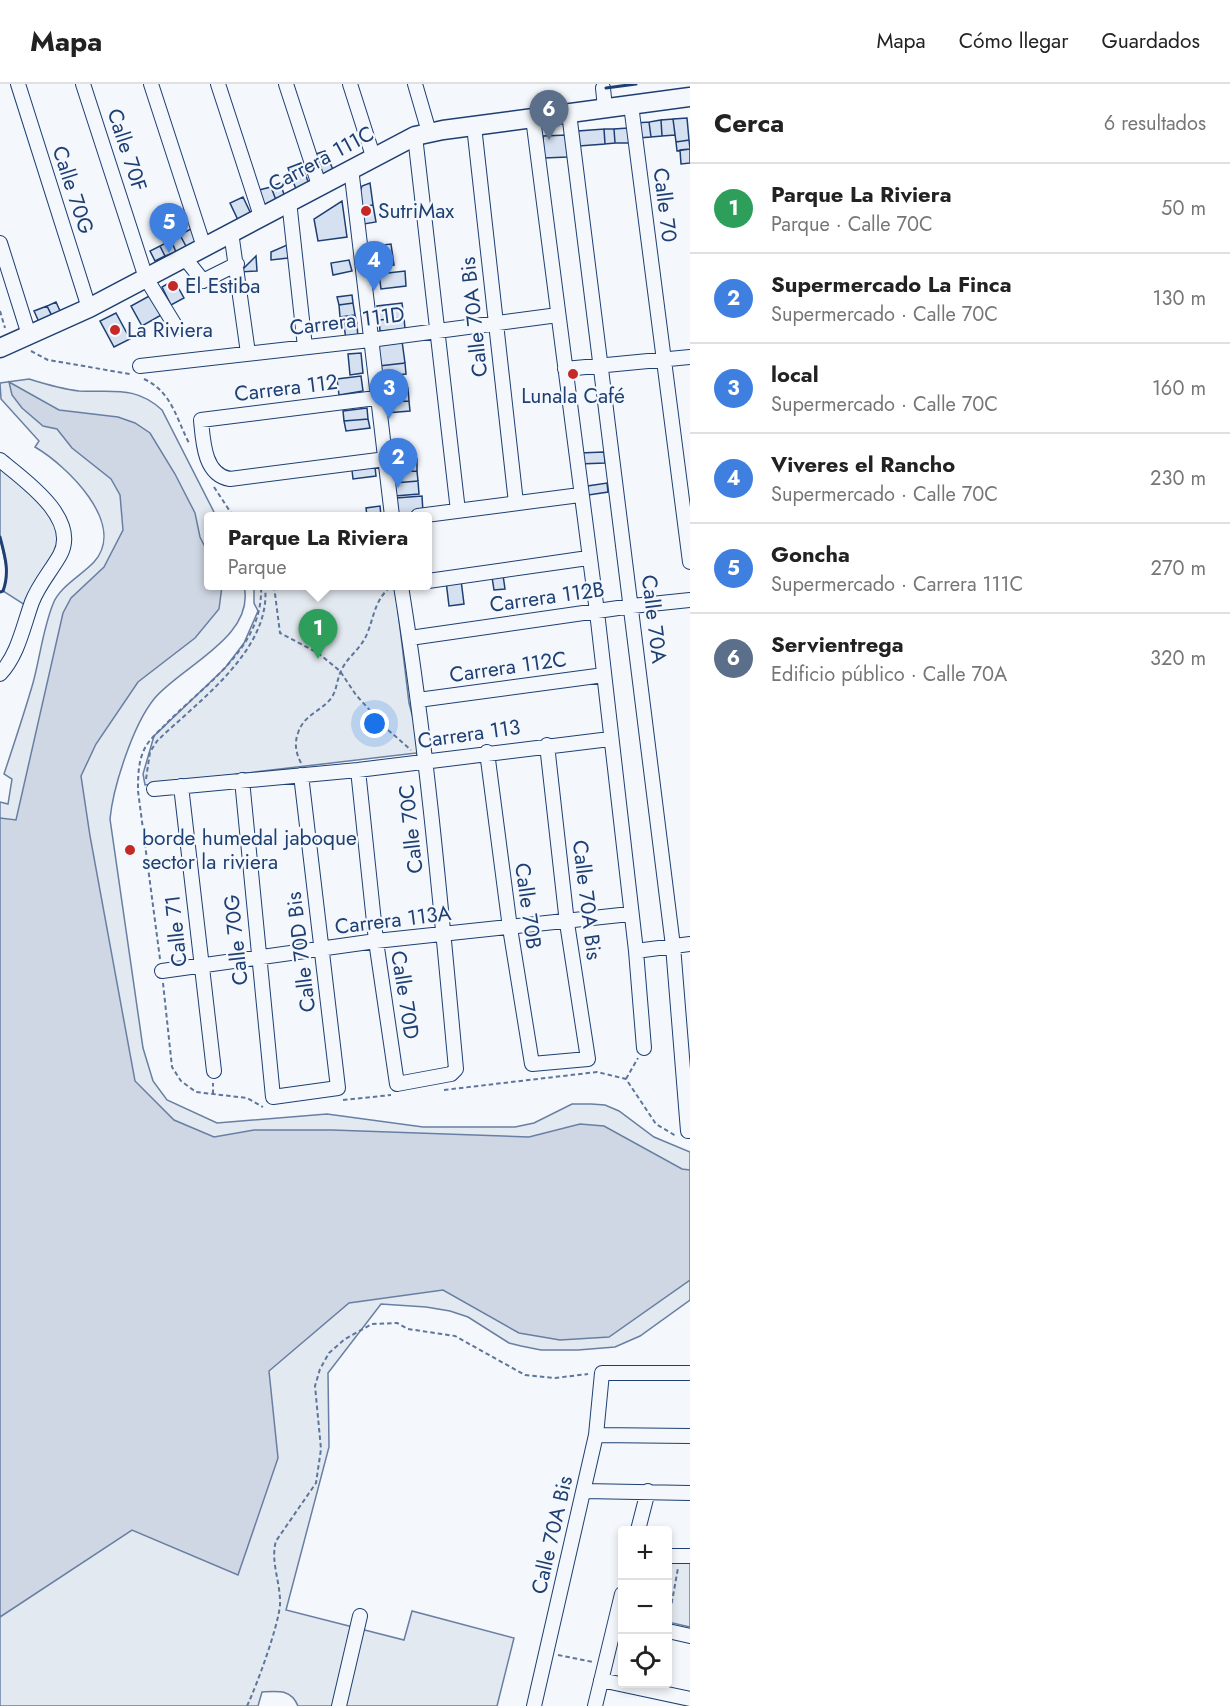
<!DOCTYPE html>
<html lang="es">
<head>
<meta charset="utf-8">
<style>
	:root { --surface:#fff; --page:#f2f2f2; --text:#222; --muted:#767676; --line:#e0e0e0; --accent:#d93025 }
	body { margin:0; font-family:Jost,sans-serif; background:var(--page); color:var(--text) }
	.controls { position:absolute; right:18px; bottom:18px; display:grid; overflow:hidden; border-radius:6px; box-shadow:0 3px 9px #0003 }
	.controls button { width:54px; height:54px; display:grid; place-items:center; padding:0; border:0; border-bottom:2px solid var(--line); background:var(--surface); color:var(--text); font:30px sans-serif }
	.you { position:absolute; left:375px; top:640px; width:21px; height:21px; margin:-15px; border:4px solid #fff; border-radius:50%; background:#1a73e8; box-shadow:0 0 0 9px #1a73e833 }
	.badge { display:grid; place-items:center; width:39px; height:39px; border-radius:50%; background:var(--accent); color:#fff; font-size:20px; font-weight:700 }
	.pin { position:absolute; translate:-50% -50px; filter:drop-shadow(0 2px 3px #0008) }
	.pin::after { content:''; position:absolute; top:32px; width:21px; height:18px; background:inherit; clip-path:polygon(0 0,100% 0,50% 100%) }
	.popup { position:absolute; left:204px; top:428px; width:228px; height:78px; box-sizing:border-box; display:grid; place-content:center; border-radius:6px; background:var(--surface); filter:drop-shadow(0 2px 4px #0005); font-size:20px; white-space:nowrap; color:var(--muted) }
	.popup b { font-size:22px; color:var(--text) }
	.popup::after { content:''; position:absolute; left:50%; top:100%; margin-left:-12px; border:12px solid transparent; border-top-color:var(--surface) }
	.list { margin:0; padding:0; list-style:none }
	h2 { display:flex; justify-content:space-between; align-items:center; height:78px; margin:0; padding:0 24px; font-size:26px }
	h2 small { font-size:20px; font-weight:400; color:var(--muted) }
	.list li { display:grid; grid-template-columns:39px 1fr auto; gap:18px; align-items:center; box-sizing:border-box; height:90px; padding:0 24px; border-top:2px solid var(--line) }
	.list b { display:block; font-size:22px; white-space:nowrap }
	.list p { margin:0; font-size:20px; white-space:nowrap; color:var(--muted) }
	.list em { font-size:20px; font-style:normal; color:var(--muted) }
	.icon { flex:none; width:33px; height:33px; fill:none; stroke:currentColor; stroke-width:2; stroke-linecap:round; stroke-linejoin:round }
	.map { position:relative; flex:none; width:690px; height:1622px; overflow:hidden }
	header { display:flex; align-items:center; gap:36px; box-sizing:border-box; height:84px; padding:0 30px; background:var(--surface); border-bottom:2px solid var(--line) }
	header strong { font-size:28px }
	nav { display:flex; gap:33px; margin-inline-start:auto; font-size:21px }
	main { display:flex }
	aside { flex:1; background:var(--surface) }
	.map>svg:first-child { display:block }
</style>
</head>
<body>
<header>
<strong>Mapa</strong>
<nav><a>Mapa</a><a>Cómo llegar</a><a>Guardados</a></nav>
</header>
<main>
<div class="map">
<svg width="690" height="1622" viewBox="0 0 690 1622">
	<rect width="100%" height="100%" fill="#f4f7fb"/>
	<path fill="#e3e9f0" stroke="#687fa3" stroke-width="1.5" d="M29,295C45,300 61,305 79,307C112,309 135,301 162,326L216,432H208V502H244C256,553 180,583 154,615C133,641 113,703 110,735L143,964L153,997L167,1016L217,1039L327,1030L423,1043H515L534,1039L572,1020H591L605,1021L619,1027L654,1053L690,1068V1216L640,1252L615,1263L578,1266H541L521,1262L509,1259L468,1233L450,1227L426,1223L381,1220L328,1289L329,1363L286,1526L404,1556L412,1527L514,1554L497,1622H298C291,1605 278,1607 262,1608L258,1622H0V718L8,720L12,695L4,690C14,660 24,630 33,599C40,573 43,545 53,520C59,503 82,491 94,478C128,440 66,381 35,363L39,357L1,315L0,299Z
		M0,383L30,402L59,445L57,465L28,523L3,507C11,486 2,471 0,451C0,428 0,405 0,383Z
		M254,502H395L409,619L425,678L416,669L145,701L143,690L154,652L225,584L244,559L258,527L254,519Z
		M668,1475H690V1543L668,1538Z"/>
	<path fill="#cfd7e4" stroke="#687fa3" stroke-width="1.5" d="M9,298L59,326L118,333L135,339L150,349L175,390L195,429L200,453L208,469V502H222L219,525L195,554L138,598L96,660L81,692L90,752L135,997L174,1036L214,1053L254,1046H332L529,1053L580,1040L604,1042L682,1085L690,1086V1196L609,1253L560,1256L519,1249L443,1206L349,1219L269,1287L278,1374L238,1491L132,1446L0,1533V734L16,736L63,529L71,514L104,483L123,446L120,411L111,395L72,364L57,345L43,342L22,324L12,311Z"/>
	<path fill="#d5e0f0" stroke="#1d3f73" stroke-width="1.5" d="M687,34L689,56L676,58L673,35Z
		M673,35L675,51L662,52L661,36Z
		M661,36L662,52L651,53L649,38Z
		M649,38L651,53L638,54L636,39Z
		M628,44L629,59H615L614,45Z
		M604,45L605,60L579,62L578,47Z
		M604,45H614L615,59L605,60Z
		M567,51L568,73L544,74L543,52Z
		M689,56L690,65L677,67L676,58Z
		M690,65V79L681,80L680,66Z
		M325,67L334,88L322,92L313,71Z
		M301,79L309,100L296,105L288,84Z
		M280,99L285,113L276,116L271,103Z
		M370,99L373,121L361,123L360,108L362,102Z
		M271,103L276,116L264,121L259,106Z
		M243,113L251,130L238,136L230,119Z
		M342,117L347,153L318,157L314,135Z
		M373,121L376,138L364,140L361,123Z
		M194,143L201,156L187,164L180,151Z
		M180,151L187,164L176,168L171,156Z
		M171,156L176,168L165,172L160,162Z
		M391,160L394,181L369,184L366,163Z
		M287,161L288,174L271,176V168Z
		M160,162L165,172L155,177L150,167Z
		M256,172L257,187L240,188Z
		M349,176L352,187L333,191L331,179Z
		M405,187L406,202L381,205L379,190Z
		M174,196L184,214L171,221L162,203Z
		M151,211L163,230L142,242L131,222Z
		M352,211L353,219L339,221L337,213Z
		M56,218L61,229L52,232L47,222Z
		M353,219L355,231L340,233L339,221Z
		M402,219L404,234L379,236L377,222Z
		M47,222L52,232L39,238L34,227Z
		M116,229L130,255L114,263L100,237Z
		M355,231L357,240L344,242V233Z
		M404,234L405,245L380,247L379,236Z
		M357,240L358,254L346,255L344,242Z
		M402,257L405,279L379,282L376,260Z
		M361,269L363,289L350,291L348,270Z
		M405,279L406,290L380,293L379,282Z
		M361,292L363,307L339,311L337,295Z
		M408,304L409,317L385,318L384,306Z
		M409,317L410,327L386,329L385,318Z
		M367,324L368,335L344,337L343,327Z
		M368,335L370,344L346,347L344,337Z
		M604,368L605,379L579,380V369Z
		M417,375V387L393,388V376Z
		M375,383L376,392L353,395L352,386Z
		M417,387L418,397L394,399L393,388Z
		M418,397L419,410L395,412L394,399Z
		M607,399L608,408L582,412L581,403Z
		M422,412L423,428L398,430L396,414Z
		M380,422L381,432H367L366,424Z
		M503,491L505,505L494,506L492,493Z
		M461,496L464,520L449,522L446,497Z"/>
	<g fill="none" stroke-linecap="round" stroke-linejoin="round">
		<defs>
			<path id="minor" d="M18,0L89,224
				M83,0L146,194L176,243
				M151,0L204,163
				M218,0L261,132
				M286,0L319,101
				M350,0L373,72
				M415,0L429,48
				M603,4L605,24
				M631,21L690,478
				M569,29L673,862L688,1047H690
				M533,34L597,528L636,867L644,964
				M474,42L516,419
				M415,52L458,427
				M351,84L392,432
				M289,117L305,263
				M231,148L248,269
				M0,159L29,251
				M184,173L203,197L237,180
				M140,282L370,256L558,231
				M565,285L690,273
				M376,314L201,336C203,357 204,391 230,395L386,375
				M0,376C23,395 80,434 60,471C51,487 39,500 32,518C23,543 18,571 0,590
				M418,432L580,411
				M428,497L588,474
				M410,554L632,522L690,516
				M418,616L604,591
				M487,668L510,844L532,980L588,975L567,839L547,661
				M358,686L376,857L397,1000L451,990L456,985C441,824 427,662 401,502
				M242,696L273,1013L338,1004L301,691
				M181,702L214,987
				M154,705L358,686L610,655
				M636,867L690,860
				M162,887L376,857L630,830
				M596,1351L690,1352
				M584,1407L690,1409
				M638,1446L648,1407
				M668,1472H690
				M668,1547L690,1552
				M601,1596L690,1615
				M339,1622L360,1532
				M534,1622L596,1351L602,1289H690
				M595,1622L622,1510"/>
			<path id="major" d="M0,264L89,224L415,52L443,46L690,13"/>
		</defs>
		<use href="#minor" stroke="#1d3f73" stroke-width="16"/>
		<use href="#major" stroke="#1d3f73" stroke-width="21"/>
		<path stroke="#5e769c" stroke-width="2" stroke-dasharray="4.5 3" stroke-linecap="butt" d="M0,227L5,244
			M31,267L48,276L130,290
			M144,295C172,308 176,334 189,359
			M214,403L233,432
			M274,502L280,549L318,569L340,587L356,611L387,645L411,666
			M301,679C296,669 294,660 298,649C304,630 321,628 332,613C337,605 337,595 341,587C347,573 361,565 367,550C374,533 374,519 388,505
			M146,695L150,668L157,657C198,617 272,566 265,502
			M160,875L138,707C138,692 138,676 146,662C150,655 158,648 164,642C203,601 264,565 261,502
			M163,899L172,983L181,997L196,1008L247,1014L263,1023
			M626,995L638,974
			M444,1006L597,988L626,995L656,1040L676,1052
			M213,1010V999
			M343,1016L391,1011
			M669,1534L678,1484
			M558,1571L593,1578
			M247,1622C257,1601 278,1543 280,1521C281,1499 270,1478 276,1457L316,1399L321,1365L315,1302L320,1285L329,1269L345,1255L372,1240L397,1239L408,1245L455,1252L525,1291L555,1294L588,1290"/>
		<use href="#minor" stroke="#f4f7fb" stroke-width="14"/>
		<use href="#major" stroke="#f4f7fb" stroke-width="18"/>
		<path stroke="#1d3f73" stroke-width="3" d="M606,4L636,0
			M0,453C5,472 10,488 3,507L0,508"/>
	</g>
	<g fill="#c62828" stroke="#f4f7fb" stroke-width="2">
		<circle cx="366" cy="127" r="6"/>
		<circle cx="173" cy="202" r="6"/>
		<circle cx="115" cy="246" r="6"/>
		<circle cx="573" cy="290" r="6"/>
		<circle cx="130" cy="766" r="6"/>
	</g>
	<g text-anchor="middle" stroke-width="4.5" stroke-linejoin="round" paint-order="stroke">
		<g font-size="21" fill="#1d3f73" stroke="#f4f7fb">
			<text transform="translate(127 66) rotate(72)" y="7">Calle 70F</text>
			<text transform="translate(321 75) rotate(-28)" y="7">Carrera 111C</text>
			<text transform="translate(73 106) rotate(72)" y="7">Calle 70G</text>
			<text transform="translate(665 121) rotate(83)" y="7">Calle 70</text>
			<text transform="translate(474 233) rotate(-96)" y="7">Calle 70A Bis</text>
			<text transform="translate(347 237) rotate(-7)" y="7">Carrera 111D</text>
			<text transform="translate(286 304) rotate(-7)" y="7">Carrera 112</text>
			<text transform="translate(547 513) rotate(-8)" y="7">Carrera 112B</text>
			<text transform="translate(654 535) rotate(83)" y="7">Calle 70A</text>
			<text transform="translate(508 583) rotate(-8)" y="7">Carrera 112C</text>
			<text transform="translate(469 650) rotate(-8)" y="7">Carrera 113</text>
			<text transform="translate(411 745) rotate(-96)" y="7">Calle 70C</text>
			<text transform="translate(587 816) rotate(83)" y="7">Calle 70A Bis</text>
			<text transform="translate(528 822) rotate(82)" y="7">Calle 70B</text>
			<text transform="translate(393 836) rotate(-7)" y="7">Carrera 113A</text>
			<text transform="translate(176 847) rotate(-96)" y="7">Calle 71</text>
			<text transform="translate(236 856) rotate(-96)" y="7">Calle 70G</text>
			<text transform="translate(301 868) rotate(-97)" y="7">Calle 70D Bis</text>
			<text transform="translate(405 911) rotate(81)" y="7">Calle 70D</text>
			<text transform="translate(552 1451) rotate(-77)" y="7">Calle 70A Bis</text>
		</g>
		<g font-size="21" fill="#1d3f73" stroke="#f4f7fb" text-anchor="start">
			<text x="378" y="134">SutriMax</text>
			<text x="185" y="209">El Estiba</text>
			<text x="127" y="253">La Riviera</text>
			<text x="573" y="319" text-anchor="middle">Lunala Café</text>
			<text x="142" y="761">borde humedal jaboque<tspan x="142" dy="24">sector la riviera</tspan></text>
		</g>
	</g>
</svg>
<div class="controls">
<button>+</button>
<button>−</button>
<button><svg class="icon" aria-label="locate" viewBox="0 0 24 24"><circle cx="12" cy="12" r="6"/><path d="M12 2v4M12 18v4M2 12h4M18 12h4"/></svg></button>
</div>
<div class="you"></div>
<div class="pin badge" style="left:318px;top:575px;background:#2e9e5b">1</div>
<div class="popup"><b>Parque La Riviera</b>Parque</div>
<div class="pin badge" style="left:398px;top:404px;background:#3f7fe0">2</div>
<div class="pin badge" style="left:389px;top:335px;background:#3f7fe0">3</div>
<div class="pin badge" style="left:374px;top:207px;background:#3f7fe0">4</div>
<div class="pin badge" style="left:169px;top:169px;background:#3f7fe0">5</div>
<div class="pin badge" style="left:549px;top:56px;background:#5c6f8a">6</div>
</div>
<aside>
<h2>Cerca<small>6 resultados</small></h2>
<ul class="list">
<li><span class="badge" style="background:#2e9e5b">1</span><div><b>Parque La Riviera</b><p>Parque · Calle 70C</p></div><em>50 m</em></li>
<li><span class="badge" style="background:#3f7fe0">2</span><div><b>Supermercado La Finca</b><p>Supermercado · Calle 70C</p></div><em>130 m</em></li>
<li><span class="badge" style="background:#3f7fe0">3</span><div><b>local</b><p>Supermercado · Calle 70C</p></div><em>160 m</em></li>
<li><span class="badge" style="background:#3f7fe0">4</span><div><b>Viveres el Rancho</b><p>Supermercado · Calle 70C</p></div><em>230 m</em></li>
<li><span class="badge" style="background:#3f7fe0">5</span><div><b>Goncha</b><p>Supermercado · Carrera 111C</p></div><em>270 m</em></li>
<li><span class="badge" style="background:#5c6f8a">6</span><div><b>Servientrega</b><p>Edificio público · Calle 70A</p></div><em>320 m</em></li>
</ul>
</aside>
</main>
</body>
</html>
